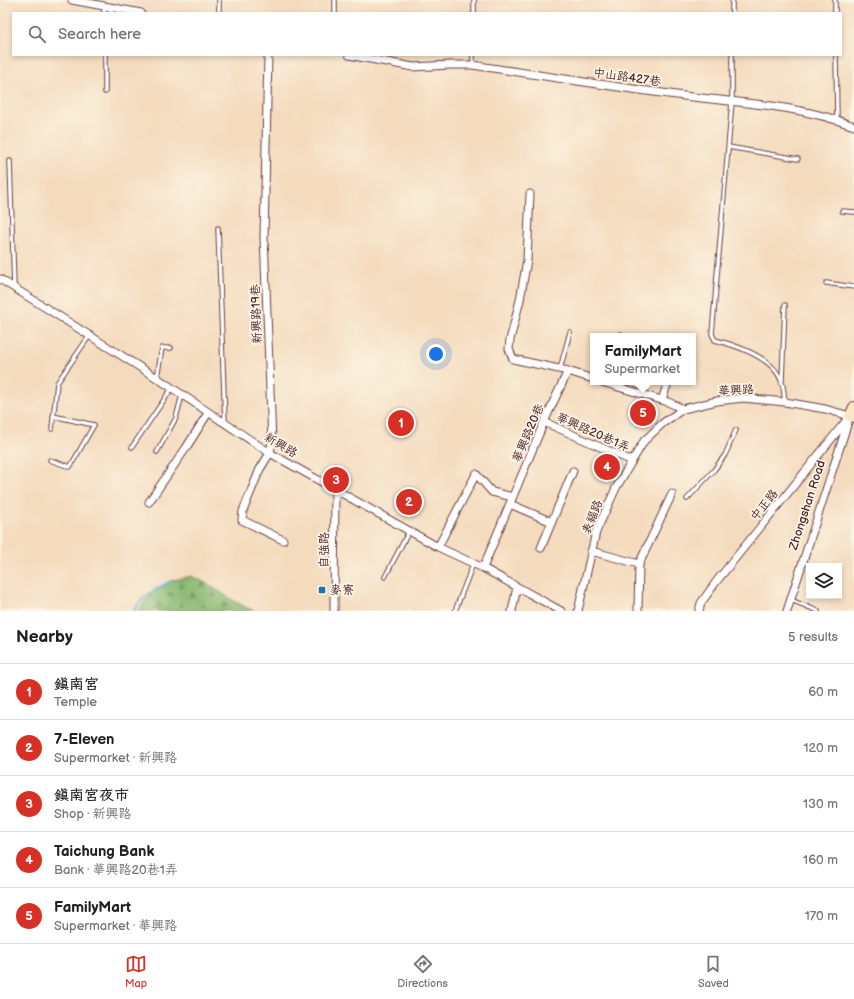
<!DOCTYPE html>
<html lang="en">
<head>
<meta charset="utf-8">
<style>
	:root { --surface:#fff; --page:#f6f6f6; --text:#202124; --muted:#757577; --line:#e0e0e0; --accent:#d93025 }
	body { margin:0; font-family:"Balsamiq Sans","LXGW WenKai TC",sans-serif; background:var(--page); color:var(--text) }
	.controls { position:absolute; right:12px; bottom:12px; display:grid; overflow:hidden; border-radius:0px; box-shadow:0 2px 6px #0003 }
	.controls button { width:36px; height:36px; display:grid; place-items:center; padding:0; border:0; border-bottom:1px solid var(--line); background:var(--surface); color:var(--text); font:20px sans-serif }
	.you { position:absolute; left:436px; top:354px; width:14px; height:14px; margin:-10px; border:3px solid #fff; border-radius:50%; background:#1a73e8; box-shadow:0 0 0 6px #1a73e833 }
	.badge { display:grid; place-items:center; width:26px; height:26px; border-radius:50%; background:var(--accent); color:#fff; font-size:13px; font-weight:700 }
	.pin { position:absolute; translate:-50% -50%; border:2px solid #fff; box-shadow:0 1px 4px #0006 }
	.popup { position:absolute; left:590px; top:333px; width:106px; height:52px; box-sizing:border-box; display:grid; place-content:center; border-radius:0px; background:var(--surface); filter:drop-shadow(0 1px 3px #0005); font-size:13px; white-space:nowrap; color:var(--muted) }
	.popup b { font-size:15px; color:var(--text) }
	.popup::after { content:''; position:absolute; left:50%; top:100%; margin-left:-8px; border:8px solid transparent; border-top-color:var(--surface) }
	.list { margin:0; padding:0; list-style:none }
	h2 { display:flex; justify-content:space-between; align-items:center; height:52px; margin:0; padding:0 16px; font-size:17px }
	h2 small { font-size:13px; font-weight:400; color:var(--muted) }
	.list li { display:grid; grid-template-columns:26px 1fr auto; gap:12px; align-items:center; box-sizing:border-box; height:56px; padding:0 16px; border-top:1px solid var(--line) }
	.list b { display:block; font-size:15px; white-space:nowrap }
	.list p { margin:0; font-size:13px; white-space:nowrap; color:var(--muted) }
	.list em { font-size:13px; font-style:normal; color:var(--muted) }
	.icon { flex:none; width:22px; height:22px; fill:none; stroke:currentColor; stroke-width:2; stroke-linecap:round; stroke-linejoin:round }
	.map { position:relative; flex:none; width:854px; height:611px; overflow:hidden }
	.search { position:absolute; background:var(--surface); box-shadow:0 2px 6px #0003; left:12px; right:12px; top:12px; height:44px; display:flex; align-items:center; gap:10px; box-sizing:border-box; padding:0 14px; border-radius:0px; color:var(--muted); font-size:15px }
	.sheet { height:332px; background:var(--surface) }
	nav { display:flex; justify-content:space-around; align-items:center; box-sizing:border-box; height:56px; border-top:1px solid var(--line); background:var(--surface); font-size:11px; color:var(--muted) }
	nav a { display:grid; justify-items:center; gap:2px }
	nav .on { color:var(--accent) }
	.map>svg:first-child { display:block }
</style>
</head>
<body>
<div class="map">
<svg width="854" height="611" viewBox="0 0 854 611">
	<defs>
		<pattern id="forest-firs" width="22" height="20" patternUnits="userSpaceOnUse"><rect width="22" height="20" fill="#88b871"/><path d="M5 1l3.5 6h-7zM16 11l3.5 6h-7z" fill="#71955d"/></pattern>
	</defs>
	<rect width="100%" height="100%" fill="#fcf5e5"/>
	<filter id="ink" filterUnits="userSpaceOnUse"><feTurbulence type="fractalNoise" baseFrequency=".025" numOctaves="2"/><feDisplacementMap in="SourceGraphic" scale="8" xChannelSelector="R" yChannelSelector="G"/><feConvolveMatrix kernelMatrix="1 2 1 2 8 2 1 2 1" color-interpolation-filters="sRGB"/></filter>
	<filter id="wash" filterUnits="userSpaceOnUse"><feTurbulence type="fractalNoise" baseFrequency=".012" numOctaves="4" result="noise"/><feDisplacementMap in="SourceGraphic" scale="16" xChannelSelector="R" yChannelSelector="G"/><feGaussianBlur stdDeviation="0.9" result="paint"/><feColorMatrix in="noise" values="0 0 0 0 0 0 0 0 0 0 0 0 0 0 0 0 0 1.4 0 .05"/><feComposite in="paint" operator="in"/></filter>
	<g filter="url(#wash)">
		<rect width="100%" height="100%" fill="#f4dbbe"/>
		<path fill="url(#forest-firs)" stroke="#696c4e" d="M191,576C214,585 232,603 255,611H138L152,593L171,581Z"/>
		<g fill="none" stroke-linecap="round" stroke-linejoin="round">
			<path stroke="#4aa7c8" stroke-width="2.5" d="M134,611C141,597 158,588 171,581"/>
		</g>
	</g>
	<g filter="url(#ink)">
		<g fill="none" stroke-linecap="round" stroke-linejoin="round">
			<defs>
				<path id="lane" d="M219,0V13
					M732,0V13
					M835,0V13
					M104,6V13
					M335,13V0
					M474,13V0
					M105,55V92
					M732,55V102L712,334L715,340C738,346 775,358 782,383C784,389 784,396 785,402
					M836,55L837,119
					M473,65V55
					M728,147L798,159
					M10,161L14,287
					M842,211L854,212
					M218,228L225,422
					M826,283L854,287
					M620,336L621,334
					M560,369L570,332
					M157,378L162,348H171
					M782,381L785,305
					M52,429L57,383L90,335
					M132,447L172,388
					M157,452L176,418L182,395
					M50,460L70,467L94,425L53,416
					M687,499L714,470L725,455L736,430
					M385,577L409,531
					M791,600L818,611
					M455,611L473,564"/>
				<path id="street" d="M72,0L141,13
					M268,55L264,237L272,441L270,453L260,469L243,511L242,520L283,540
					M349,55L413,67L450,65H473C544,76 614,87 684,96C741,103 799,105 854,126
					M530,194L527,260L520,300L510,340L509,349L513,359L568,371L593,379
					M0,279L157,378L270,453L438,547L483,568L561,611
					M602,382L668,402L683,409L717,401L743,398L785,402L825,409L850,416
					M662,400L668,382
					M544,422L632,461
					M149,502L186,448L208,413
					M510,504L552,522
					M438,547L476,474L492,492L513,497
					M541,548L573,471
					M591,551L639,564
					M483,568L544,422L568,371
					M334,611L335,489
					M512,611L517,587
					M578,611L596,532L616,488L644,441L663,423L683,409
					M638,611L639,564L672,494
					M699,611L701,603L716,582L850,416
					M787,611L848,422"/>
				<path id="secondary" d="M854,407L850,416L854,417"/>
			</defs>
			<use href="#lane" stroke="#643b41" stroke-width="5.5"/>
			<use href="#street" stroke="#643b41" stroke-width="9"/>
			<use href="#secondary" stroke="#643b41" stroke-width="12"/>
			<use href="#lane" stroke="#fff" stroke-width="3.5"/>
			<use href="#street" stroke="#fff" stroke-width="7"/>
			<use href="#secondary" stroke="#fde5c5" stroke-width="10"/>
		</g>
	</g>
	<rect fill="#1f6fb2" stroke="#fcf5e5" stroke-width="1.5" x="318" y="586" width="8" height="8" rx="2"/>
	<g text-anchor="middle" stroke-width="3.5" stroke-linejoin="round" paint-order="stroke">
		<g font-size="12" fill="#4a1f2b" stroke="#fcf5e5">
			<text transform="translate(627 77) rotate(8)" y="4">中山路427巷</text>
			<text transform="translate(256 314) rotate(-92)" y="4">新興路19巷</text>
			<text transform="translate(736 390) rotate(-3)" y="4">華興路</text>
			<text transform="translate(593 432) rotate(24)" y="4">華興路20巷1弄</text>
			<text transform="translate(528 433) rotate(-67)" y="4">華興路20巷</text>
			<text transform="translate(281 445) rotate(31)" y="4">新興路</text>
			<text transform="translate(764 505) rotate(-51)" y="4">中正路</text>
			<text transform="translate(807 505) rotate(-72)" y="4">Zhongshan Road</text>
			<text transform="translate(592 517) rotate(-68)" y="4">表福路</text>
			<text transform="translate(324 550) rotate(-90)" y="4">自強路</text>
		</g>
		<g font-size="12" fill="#4a1f2b" stroke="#fcf5e5" text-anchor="start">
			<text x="330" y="594">麥寮</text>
		</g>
	</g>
</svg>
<div class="controls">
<button><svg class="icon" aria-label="layers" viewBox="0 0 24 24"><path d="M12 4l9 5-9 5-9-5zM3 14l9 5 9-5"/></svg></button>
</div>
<div class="you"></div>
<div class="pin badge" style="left:401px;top:423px">1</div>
<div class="pin badge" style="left:409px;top:502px">2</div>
<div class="pin badge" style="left:336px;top:480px">3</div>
<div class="pin badge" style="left:607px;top:467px">4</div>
<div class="pin badge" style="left:643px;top:413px">5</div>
<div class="popup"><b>FamilyMart</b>Supermarket</div>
<div class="search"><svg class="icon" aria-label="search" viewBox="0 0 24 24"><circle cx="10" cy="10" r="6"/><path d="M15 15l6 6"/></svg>Search here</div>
</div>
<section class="sheet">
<h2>Nearby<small>5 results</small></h2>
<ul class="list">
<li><span class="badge">1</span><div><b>鎮南宮</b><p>Temple</p></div><em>60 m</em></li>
<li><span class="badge">2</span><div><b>7-Eleven</b><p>Supermarket · 新興路</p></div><em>120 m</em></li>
<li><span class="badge">3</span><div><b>鎮南宮夜市</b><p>Shop · 新興路</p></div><em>130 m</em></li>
<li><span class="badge">4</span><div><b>Taichung Bank</b><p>Bank · 華興路20巷1弄</p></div><em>160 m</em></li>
<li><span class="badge">5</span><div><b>FamilyMart</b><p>Supermarket · 華興路</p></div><em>170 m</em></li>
</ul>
</section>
<nav>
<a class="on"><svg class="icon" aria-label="map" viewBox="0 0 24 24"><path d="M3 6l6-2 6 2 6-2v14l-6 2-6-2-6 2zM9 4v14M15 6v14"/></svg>Map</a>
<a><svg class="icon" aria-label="directions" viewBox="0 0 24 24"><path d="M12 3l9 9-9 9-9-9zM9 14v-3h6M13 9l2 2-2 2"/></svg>Directions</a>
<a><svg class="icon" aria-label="saved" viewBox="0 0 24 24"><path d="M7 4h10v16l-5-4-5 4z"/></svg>Saved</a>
</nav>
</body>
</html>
